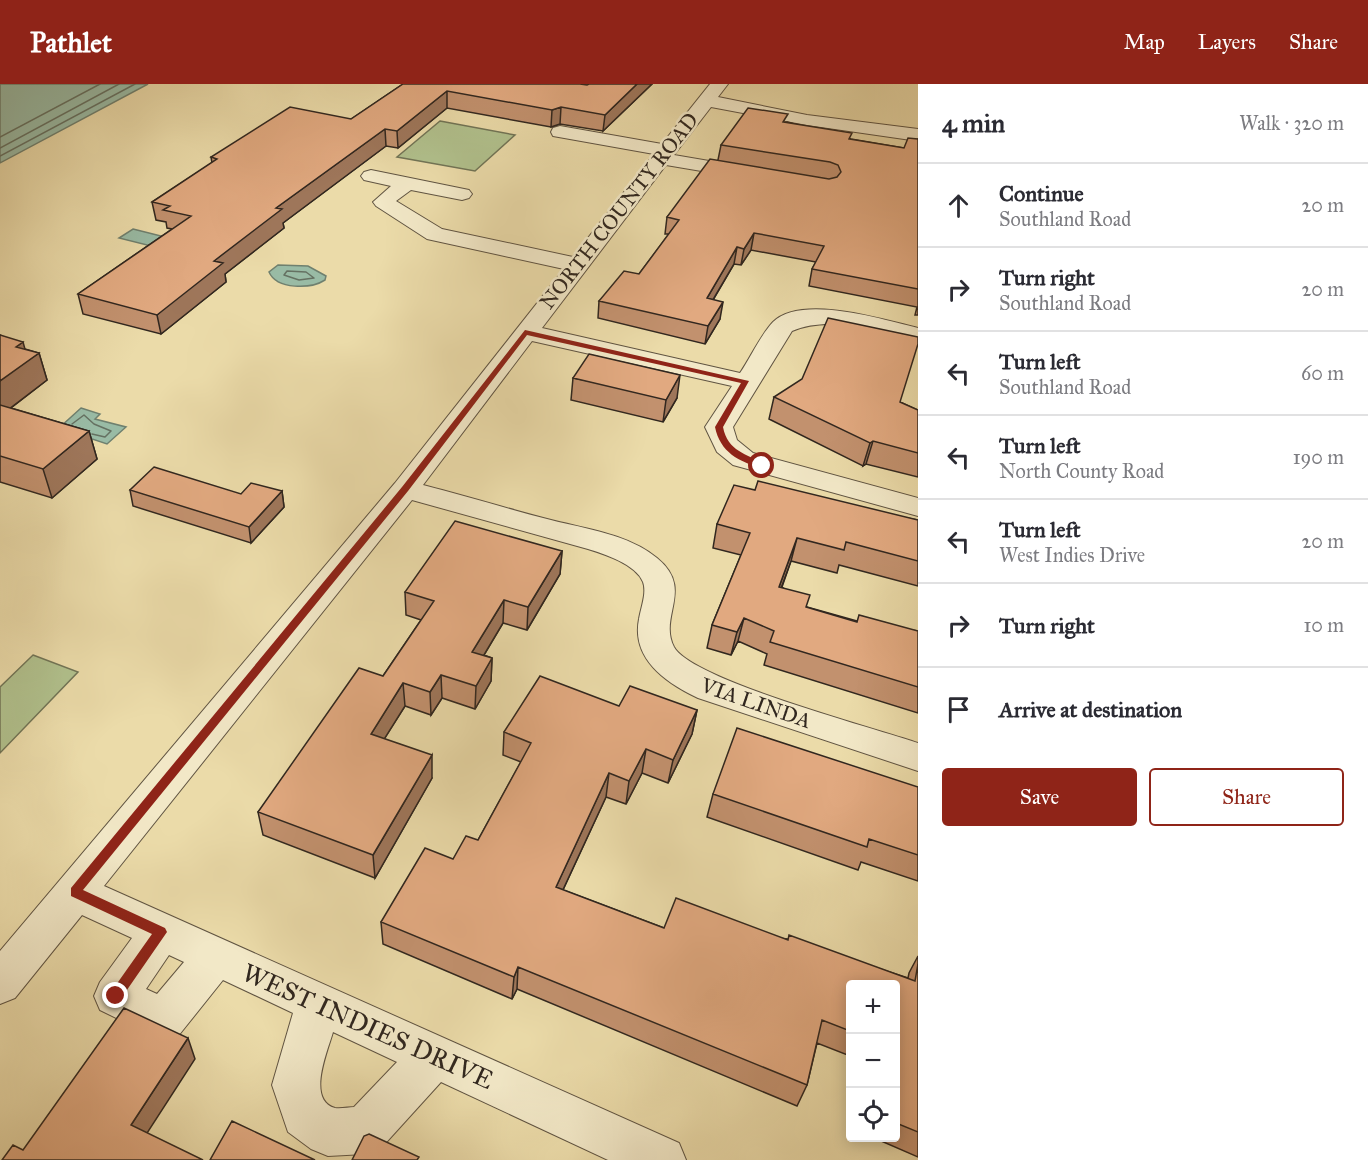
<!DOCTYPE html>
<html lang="en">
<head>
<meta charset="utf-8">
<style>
	:root { --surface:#fff; --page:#f7f7f7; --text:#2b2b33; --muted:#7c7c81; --line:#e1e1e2; --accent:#8f2418 }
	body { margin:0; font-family:"IM FELL Great Primer",serif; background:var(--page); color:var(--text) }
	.controls { position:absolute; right:18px; bottom:18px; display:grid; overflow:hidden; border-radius:6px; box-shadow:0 3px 15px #0003 }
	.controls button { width:54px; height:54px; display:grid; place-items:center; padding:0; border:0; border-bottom:2px solid var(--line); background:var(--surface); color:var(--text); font:30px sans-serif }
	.stop { position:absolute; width:18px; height:18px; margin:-14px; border:4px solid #8f2418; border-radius:50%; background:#fff }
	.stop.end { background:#8f2418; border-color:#fff; box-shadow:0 2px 6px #0008 }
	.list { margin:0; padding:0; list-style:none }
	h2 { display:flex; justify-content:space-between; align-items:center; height:78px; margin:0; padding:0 24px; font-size:26px }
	h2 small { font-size:20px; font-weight:400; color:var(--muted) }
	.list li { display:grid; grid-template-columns:39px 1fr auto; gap:18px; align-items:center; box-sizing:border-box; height:84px; padding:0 24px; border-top:2px solid var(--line) }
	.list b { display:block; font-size:22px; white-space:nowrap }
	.list p { margin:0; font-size:20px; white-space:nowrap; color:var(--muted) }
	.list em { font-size:20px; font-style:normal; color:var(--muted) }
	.actions { display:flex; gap:12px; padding:18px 24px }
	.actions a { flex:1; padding:14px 0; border:2px solid var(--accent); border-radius:6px; text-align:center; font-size:21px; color:var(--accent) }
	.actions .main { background:var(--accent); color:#fff }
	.icon { flex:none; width:33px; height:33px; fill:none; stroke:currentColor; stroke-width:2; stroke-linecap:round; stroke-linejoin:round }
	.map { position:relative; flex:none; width:918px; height:1076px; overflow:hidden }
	header { display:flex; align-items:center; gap:36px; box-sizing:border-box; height:84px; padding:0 30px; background:var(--accent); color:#fff }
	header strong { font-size:28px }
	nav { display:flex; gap:33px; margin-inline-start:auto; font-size:21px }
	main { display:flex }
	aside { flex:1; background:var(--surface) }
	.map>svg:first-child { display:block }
</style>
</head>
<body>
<header>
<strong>Pathlet</strong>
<nav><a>Map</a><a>Layers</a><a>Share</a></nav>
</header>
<main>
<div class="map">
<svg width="918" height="1076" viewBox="0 0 918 1076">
	<rect width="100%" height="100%" fill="#ebdba9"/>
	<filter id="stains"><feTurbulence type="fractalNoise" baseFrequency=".00333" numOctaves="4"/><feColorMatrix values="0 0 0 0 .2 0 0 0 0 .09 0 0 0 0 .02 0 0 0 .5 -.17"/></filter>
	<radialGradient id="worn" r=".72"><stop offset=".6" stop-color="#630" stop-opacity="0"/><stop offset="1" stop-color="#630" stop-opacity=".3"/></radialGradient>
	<path fill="#b1c18d" stroke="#717456" stroke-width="1.5" d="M440,37L515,51L475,87L397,73Z
		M33,571L78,588L0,669V603Z"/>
	<path fill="#99bba5" stroke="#6f806f" stroke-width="1.5" d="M0,0H148L0,79Z
		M133,145L185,158L171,167L119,154Z
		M278,181L308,182L326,192L325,196C311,205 277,206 269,188Z
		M81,324L100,330L95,335L126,343L107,360L59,344Z"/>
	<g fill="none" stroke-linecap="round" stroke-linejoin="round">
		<path stroke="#657162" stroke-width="1.5" d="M0,53L100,0
			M0,64L119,0
			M0,72L135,0
			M287,187L306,188L314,194L299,196L284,191Z
			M72,340L84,331L94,340L111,347L105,353L92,350"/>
		<defs>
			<path id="minor" d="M710,0H728L718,13L807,31L918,45V57L807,41L711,23L674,71L756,85L759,89L756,93L749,95L666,81L542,244L740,289C751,273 760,252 773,238C802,210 884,236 918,244V258C878,248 833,230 792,247L733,343L737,356L753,369L918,414V432L733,381L717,368L705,343L732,302L532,257L423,401C466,412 508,425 551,436C586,445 628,450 657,474C695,505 658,532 674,563C692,596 874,644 918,659V687L698,614C666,599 631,575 639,535C641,523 647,509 643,498C636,480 604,470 588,465L412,416L104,802L679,1059L686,1076H608L441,998L382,1063L365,1070L328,1072L311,1065L288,1048L272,1001L293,929L223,896L179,951L163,957L100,926L94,912L100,898L132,854L82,831L15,914L0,920V867L395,399L564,185L427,155L376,122L373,118L391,102L364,96L361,92L364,88L371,86L469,106L472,110L469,114L462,116L411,106L396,117L442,145L573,173L654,70L553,52L551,48L553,44L560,42L662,60ZM169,871L184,878L157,910L146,905ZM333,948L397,978L354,1023C349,1023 341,1025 335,1024C306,1016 328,966 333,948Z"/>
		</defs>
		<use href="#minor" stroke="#605442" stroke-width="2"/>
		<use href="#minor" fill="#f2e8c7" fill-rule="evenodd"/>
	</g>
	<path fill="#c2916e" stroke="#31271f" stroke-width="1.5" d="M403,0L587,1L589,0H652L603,47L560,40L551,43L447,24L398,64L386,62L283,139L284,144L225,190L226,198L161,250L83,230L78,210L172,145L167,144L166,138L156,136L152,118L212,79L211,73L351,35Z
		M787,38L851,55L904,64L918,55V231H915L917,223L809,202L812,185L816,178L751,166L741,181L734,180L713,216L720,235L705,260L598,234L599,217L639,190L669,150H665L667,133L718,76L721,61Z
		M0,251L25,265L39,269L47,296L11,324L89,347L97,375L52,414L0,398Z
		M573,294L677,314L663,338L571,316Z
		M774,313L900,318L918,326V393L866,380L863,382L769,335Z
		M130,406L241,410L282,407L284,423L251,459L133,422Z
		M755,406L918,436V502L839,481L837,489L791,477L782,503L807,523L857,537L918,547V629L764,581L767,570L738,557L731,571L707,564L712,541L741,471L713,464L717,440Z
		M562,467L560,490L527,546L503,539L484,571L492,574L491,597L475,625L442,614L431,631L405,622L384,655L432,694L375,794L263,751L258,728L383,592L421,536L406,531L405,508Z
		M619,622L697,626L692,650L668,699L642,689L626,720L606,713L563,806L664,844L788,855L908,894L909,889L918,872V1073L872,1053H896V900H850V972L817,959L807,1001L797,1022L517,905L512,915L383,860L381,838L453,775L478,756L521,678L503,671L504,648Z
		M918,703V797L861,778L858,786L707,733L713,710Z"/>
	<path fill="#9e765a" stroke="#31271f" stroke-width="1.5" d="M637,0H652L603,47L605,31Z
		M447,7V24L398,64L397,47Z
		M561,23L560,40L551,43L552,26Z
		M385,45L386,62L283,139L284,144L225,190L226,198L161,250L157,231L214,177L276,124Z
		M754,149L751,166L741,181L744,165Z
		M737,163L734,180L704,231L707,214Z
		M723,218L720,235L705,260L708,242Z
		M23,258L28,276L39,269L47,296L0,332V297L16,263Z
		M680,291L677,314L663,338L666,316Z
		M89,347L97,375L52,414L43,385Z
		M873,357L866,380L863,382L870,359Z
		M282,407L284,423L251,459L249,443Z
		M797,454L791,477L773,526L779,503Z
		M562,467L560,490L527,546L528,523Z
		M504,516L503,539L472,591V568Z
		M744,534L738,557L731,571L737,548Z
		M492,574L491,597L475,625L476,602Z
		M441,591L442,614L431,631L430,608Z
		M403,599L405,622L373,673L371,650Z
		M697,626L692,650L668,699L673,676Z
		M646,665L642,689L626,720L629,697Z
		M432,671V694L375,794L373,771Z
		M609,689L606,713L554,825L556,803Z
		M518,883L517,905L512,915L514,893Z
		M188,954L195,975L140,1060L131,1041Z"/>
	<path fill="#e1a980" stroke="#31271f" stroke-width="1.5" d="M403,0H580L587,1L589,0H637L605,31L561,23L552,26L447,7L397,47L385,45L276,124L282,125L214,177L223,179L157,231L78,210L191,132L163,126L170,122L152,118L217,75L211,73L290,23L351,35Z
		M748,24L788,30L783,38L852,49L849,55L904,64L908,54L918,55V205L812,185L824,162L754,149L744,165L737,163L707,214L723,218L708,242L599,217L624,187L639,190L679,136L667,133L710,75L829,95L837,93L841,88L838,81L830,78L721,61Z
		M828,234L918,253V260L900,318L918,326V369L873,357L870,359L774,313L802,295Z
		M0,251L23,258L16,263L39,269L0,297Z
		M589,270L680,291L666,316L573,294Z
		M0,321L89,347L43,385L0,372Z
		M154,383L241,410L251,399L282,407L249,443L130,406Z
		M758,397L918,436V477L846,458L844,466L797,454L779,503L810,511L806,523L857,538L859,531L918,547V603L770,558L774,547L744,534L737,548L712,541L750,449L717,440L734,401L755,406Z
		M455,437L562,467L528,523L504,516L472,568L492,574L476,602L441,591L430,608L403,599L371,650L432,671L373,771L258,728L359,584L383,592L434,517L405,508Z
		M540,592L619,622L630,602L697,626L673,676L646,665L629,697L609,689L556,803L664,844L676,814L788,856L789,851L915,897L918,880V1048L896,1039V900H850V947L822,936L807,1001L518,883L514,893L381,838L425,764L453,775L466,752L478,756L531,659L504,648Z
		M737,644L918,703V771L869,755L867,763L713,710Z
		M124,924L188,954L131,1041L203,1076H2L13,1061L23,1066Z
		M232,1037L315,1076H210Z
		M369,1050L419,1073L417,1076H352L364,1052Z"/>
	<path fill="#8f2418" d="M525,246L749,297L723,343C728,369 748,369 766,382L762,384C739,378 720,368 715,343L741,299L527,251L408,407L83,806L165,844L167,848L120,916H111V908L152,850L71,812V804L402,403Z"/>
	<g text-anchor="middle" stroke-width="5" stroke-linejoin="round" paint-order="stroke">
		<g font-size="21" fill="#31271f" stroke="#f2e8c7">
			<text transform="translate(619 127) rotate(-52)" y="7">NORTH COUNTY ROAD</text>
			<text transform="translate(756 619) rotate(19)" y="7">VIA LINDA</text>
		</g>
		<g font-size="26" fill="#31271f" stroke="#f2e8c7">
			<text transform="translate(368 942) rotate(24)" y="9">WEST INDIES DRIVE</text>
		</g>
	</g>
	<rect width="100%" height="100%" filter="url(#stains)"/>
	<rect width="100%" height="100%" fill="url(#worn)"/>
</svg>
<div class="controls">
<button>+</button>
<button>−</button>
<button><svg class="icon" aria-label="locate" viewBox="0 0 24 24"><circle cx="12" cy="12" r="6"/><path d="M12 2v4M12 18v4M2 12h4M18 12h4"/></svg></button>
</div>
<div class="stop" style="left:762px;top:382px"></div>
<div class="stop end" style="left:116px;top:912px"></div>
</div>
<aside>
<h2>4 min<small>Walk · 320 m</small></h2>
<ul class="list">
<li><svg class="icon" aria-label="ahead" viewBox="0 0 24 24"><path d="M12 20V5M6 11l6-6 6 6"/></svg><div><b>Continue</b><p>Southland Road</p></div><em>20 m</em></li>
<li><svg class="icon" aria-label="right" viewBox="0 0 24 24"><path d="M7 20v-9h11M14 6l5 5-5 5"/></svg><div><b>Turn right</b><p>Southland Road</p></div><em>20 m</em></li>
<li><svg class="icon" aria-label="left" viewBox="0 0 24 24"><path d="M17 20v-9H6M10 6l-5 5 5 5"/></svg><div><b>Turn left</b><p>Southland Road</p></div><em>60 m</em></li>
<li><svg class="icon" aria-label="left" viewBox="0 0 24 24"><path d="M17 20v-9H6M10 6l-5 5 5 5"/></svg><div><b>Turn left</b><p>North County Road</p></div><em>190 m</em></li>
<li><svg class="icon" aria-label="left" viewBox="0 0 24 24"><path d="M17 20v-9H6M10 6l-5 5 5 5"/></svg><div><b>Turn left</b><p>West Indies Drive</p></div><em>20 m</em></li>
<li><svg class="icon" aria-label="right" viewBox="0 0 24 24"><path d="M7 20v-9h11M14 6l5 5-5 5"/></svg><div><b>Turn right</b></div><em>10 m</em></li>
<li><svg class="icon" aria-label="arrive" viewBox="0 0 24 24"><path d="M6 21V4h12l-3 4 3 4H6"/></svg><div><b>Arrive at destination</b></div></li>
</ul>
<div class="actions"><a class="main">Save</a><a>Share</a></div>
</aside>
</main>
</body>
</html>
